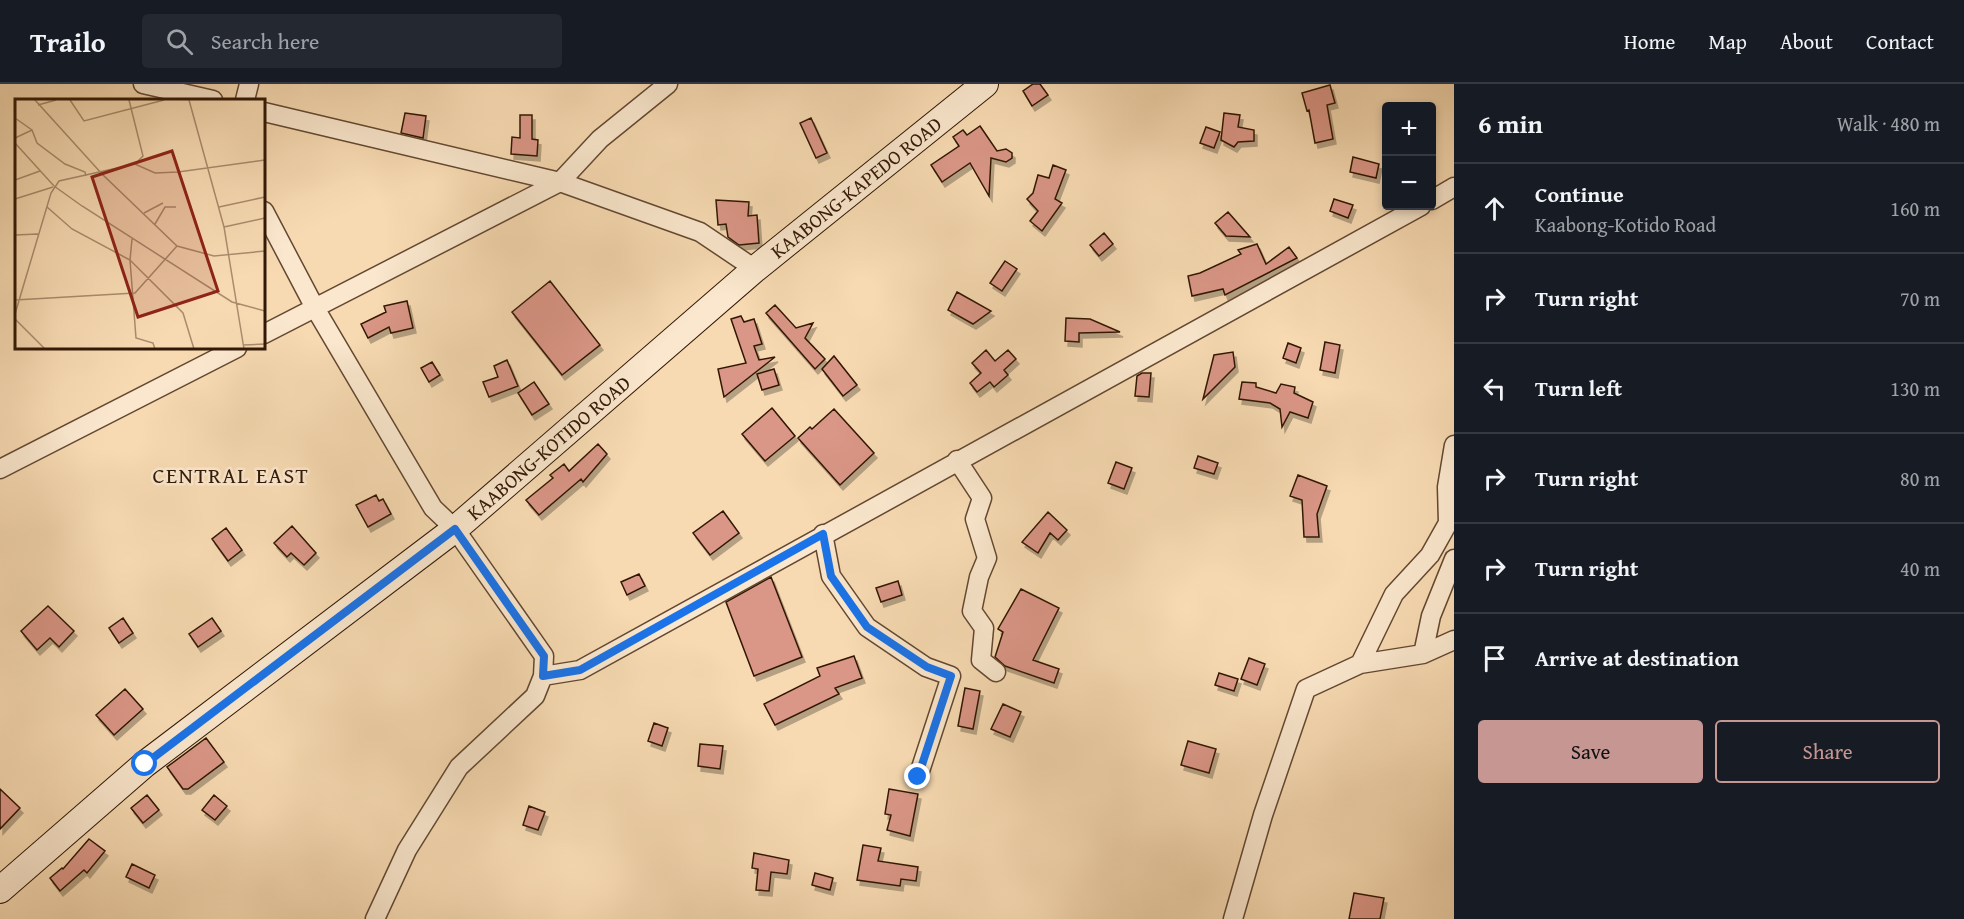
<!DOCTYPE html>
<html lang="en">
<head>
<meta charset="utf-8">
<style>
	:root { --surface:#171b24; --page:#242831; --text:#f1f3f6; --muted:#9ea1a6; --line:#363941; --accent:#c59692 }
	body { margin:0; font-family:"Gentium Book Plus",serif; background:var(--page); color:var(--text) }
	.controls { position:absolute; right:18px; top:18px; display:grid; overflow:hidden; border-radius:6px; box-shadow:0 3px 9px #0003 }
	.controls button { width:54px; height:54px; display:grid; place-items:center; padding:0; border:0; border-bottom:2px solid var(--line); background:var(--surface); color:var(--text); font:30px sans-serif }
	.stop { position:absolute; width:18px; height:18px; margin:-14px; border:4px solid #1a73e8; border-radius:50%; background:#fff }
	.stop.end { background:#1a73e8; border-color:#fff; box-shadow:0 2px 6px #0008 }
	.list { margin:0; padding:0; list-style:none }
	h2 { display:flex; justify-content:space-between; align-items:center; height:78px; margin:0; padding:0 24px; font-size:26px }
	h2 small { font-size:20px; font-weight:400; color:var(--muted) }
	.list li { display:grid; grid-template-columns:39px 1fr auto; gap:18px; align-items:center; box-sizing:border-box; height:90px; padding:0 24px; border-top:2px solid var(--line) }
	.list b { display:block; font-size:22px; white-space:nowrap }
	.list p { margin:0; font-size:20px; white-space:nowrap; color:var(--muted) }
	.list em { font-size:20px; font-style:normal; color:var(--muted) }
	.actions { display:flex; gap:12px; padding:18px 24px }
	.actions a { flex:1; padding:14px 0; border:2px solid var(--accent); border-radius:6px; text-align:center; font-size:21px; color:var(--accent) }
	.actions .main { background:var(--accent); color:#111 }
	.icon { flex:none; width:33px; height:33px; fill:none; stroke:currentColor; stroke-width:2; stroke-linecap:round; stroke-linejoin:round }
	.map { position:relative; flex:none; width:1454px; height:835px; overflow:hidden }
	header { display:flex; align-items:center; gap:36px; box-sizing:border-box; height:84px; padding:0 30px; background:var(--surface); border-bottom:2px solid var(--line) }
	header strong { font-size:28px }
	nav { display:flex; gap:33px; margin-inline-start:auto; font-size:21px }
	.search { width:420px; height:54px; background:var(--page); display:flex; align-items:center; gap:15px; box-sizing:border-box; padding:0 21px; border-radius:6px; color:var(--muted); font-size:22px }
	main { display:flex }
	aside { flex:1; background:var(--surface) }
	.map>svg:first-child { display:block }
</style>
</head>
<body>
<header>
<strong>Trailo</strong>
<div class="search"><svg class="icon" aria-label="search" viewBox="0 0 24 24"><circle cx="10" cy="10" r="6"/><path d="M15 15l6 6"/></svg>Search here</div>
<nav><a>Home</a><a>Map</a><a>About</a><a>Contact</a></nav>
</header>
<main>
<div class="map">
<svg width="1454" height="835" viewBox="0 0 1454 835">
	<defs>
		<filter id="shadow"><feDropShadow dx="3" dy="5" stdDeviation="0" flood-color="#0004"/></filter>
	</defs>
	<rect width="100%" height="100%" fill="#f7dab2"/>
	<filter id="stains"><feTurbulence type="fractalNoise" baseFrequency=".00333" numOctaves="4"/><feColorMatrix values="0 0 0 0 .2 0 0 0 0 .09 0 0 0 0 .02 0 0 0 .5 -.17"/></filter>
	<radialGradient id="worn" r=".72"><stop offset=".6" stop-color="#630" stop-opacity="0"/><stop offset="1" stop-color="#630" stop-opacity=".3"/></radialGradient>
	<path fill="#da9686" stroke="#321806" stroke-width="1.5" filter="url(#shadow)" d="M1033,0H1040L1048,11L1032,22L1023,7Z
		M1330,1L1335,19L1327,21L1333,55L1315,59L1309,26L1307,27L1302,9Z
		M405,29L426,32L423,54L401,49Z
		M1224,29L1240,31L1238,43L1254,46V57L1238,58L1234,63L1221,56Z
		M520,31H532V55L538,56L537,72L511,70L512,53L520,54Z
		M811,34L827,69L816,74L800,39Z
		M980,42L997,67L1006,65L1012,69V74L1006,78L991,74L989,112L970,79L942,98L931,81L959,62L953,53L963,46L967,51Z
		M1206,43L1220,48L1214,64L1200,59Z
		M1353,73L1379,80L1376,94L1350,88Z
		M1053,81L1066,86L1055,115L1062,119L1042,147L1030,137L1038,127L1027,115L1033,109L1038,91L1049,94Z
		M1334,115L1353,121L1348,134L1330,127Z
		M716,116L749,118L748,132L757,131L759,159L739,161L728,153L726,140L718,141Z
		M1228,128L1250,153L1226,152L1215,139Z
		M1104,149L1113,160L1099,172L1090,161Z
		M1257,160L1266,180L1289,163L1297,174L1225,211L1223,205L1192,212L1188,192L1200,189L1241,170L1238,166Z
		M1005,177L1017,185L1002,207L990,199Z
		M550,197L600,261L562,291L512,228Z
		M957,208L991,227L973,240L948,226Z
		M407,217L413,244L391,249L389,243L368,254L361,240L386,228L384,222Z
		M775,221L796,244L813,239L805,254L825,275L815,285L766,229Z
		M741,232L744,238L754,235L762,260L754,262L759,276L775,273L724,313L718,285L746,279L731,235Z
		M1066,234L1090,235L1120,248L1079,249V258L1065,257Z
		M1325,258L1340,261L1335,289L1320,286Z
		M1288,259L1301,264L1296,279L1283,274Z
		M986,266L995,277L1008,266L1016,275L1004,286L1008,291L994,303L990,298L977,308L970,299L981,289L972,279Z
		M1233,268L1235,283L1203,315L1214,271Z
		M834,272L857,301L843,312L822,285Z
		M507,276L518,302L489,313L483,298L498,293L494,282Z
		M432,278L440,291L429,298L421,284Z
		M774,285L779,301L762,306L757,290Z
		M1142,289H1151L1149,313L1135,312L1137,292Z
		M534,298L549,320L532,331L518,309Z
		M1242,298L1256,299V303L1276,309L1281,300L1295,303L1294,309L1313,318L1308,334L1290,328L1282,343L1280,325L1270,319L1239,315Z
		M772,324L795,352L765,377L742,350Z
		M834,325L874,369L840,401L798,354L810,343L812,345Z
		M598,360L607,370L583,398L581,395L539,431L526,416L553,394L550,391L564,380L569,387Z
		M1198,372L1218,379L1214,390L1194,384Z
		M1116,378L1132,384L1124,405L1108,399Z
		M1298,391L1327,402L1317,430L1319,453H1304L1302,416L1290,412Z
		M376,411L379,417L383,415L391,430L368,443L356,421Z
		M723,427L739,449L710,471L693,449Z
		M1048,428L1067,446L1058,456L1050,449L1038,469L1022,458Z
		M292,442L316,469L304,481L291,469L287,473L274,459Z
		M226,444L242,466L228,477L212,455Z
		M639,490L645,502L627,511L621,498Z
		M771,493L802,573L754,592L726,518Z
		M898,497L902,511L881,518L876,504Z
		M1021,505L1059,524L1033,576L1059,585L1054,599L1005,582L995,573L1003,548L998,545Z
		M48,522L74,547L59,563L50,554L37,566L21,547Z
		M123,534L133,549L119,559L109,544Z
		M212,534L221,547L198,563L189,550Z
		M854,572L862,594L835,604L839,610L775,641L764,620L820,592L817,584Z
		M1249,574L1265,580L1257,601L1241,595Z
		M1219,589L1238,595L1234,607L1215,601Z
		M965,604L980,607L973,645L958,642Z
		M125,605L143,625L114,651L96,631Z
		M1003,620L1021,628L1010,653L991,645Z
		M654,639L668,644L662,662L648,657Z
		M206,654L224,678L188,705H183L167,683Z
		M1188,657L1216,665L1209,689L1181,681Z
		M700,660L723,662L720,685L698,682Z
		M0,705L20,724L0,745Z
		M889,705L918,710L910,752L887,746L891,731L885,730Z
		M147,711L159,726L143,739L131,724Z
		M214,711L227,722L215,736L202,726Z
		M529,722L545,728L538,746L523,741Z
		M89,755L105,767L87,789L84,786L60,807L50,794L62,784L63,785Z
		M863,761L881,764L878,777L918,783L916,797L901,795L900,802L857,796Z
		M754,769L789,776L787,790L771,788L769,807L756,806L758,785L752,784Z
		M132,780L155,791L149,804L126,793Z
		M815,789L833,794L830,806L812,801Z
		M1354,809L1384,814L1380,835H1349Z"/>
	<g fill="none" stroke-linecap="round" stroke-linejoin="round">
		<defs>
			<path id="minor" d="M143,0L213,16
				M245,16L249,0
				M264,28L560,98L700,148L755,185
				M1432,116L1454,103
				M264,127L315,224L433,424L455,445L544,572L543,592L535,612L459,683L407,766L375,835
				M264,250L560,98L600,55L668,0
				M957,376L982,414L975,435L987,474L979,493L972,527L984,544L981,576L996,588
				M0,385L237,264
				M823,450L831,492L867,543L926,583L951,592L918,693
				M1423,570L1431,532L1454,475
				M1360,580L1423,570L1454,556
				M543,592L580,586L1421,122
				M1233,835L1263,731L1306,605L1360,580L1394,510L1430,471L1448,439L1447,403L1454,361"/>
			<g id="secondary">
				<path id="s1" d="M0,806L145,680L455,445L755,185L985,0"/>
			</g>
		</defs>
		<use href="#minor" stroke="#634831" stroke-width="21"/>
		<use href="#secondary" stroke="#321806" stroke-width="28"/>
		<use href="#minor" stroke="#fae7cd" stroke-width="18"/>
		<use href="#secondary" stroke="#fae7cd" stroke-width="26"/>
	</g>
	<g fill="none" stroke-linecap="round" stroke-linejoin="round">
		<path stroke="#1a73e8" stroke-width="8" d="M145,680L455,445L544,572L543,592L580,586L823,450L831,492L867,543L927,583L951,592L918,693"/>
	</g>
	<g text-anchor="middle" stroke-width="5" stroke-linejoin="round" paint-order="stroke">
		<g font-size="20" fill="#321806" stroke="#fae7cd">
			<text dy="7" stroke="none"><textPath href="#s1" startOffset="1108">KAABONG-KAPEDO ROAD</textPath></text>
			<text dy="7" stroke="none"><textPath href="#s1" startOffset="705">KAABONG-KOTIDO ROAD</textPath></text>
		</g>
		<g font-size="22" letter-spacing="1.5" fill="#321806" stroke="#fae7cd">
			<text x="231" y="399">CENTRAL EAST</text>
		</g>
	</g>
	<g transform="translate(15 15)">
		<rect width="250" height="250" fill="#f7dab2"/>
		<path fill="none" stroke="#a88c6d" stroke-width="1.5" d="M20,1L87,75L162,147L199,157L250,152M55,1L69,22L149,1M114,1L128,57L120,65M174,1L209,128L229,250M23,6L41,1M0,19L17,31M0,39L17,31L22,44L50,65L70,73L71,77M0,44L39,87L67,107L217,203L250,212M0,81L25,72M0,100L38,88M32,108L57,130L115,161L168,214L179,250M204,108L250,98M129,114L148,104M140,125L150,108H161M209,128L250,119M0,136L23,135M117,140L115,161L121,239L138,244L140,250M0,201L120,194L162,147M0,215L36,94L44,82L120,65L140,74L163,73L250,61M0,220L30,250M228,246L250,245"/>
		<path fill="#8f2418" fill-opacity="0.15" stroke="#8f2418" stroke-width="3" d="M157,52L203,192L123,218L77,78Z"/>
		<rect width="250" height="250" fill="none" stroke="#321806" stroke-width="3"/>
	</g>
	<rect width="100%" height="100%" filter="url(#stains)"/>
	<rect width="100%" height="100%" fill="url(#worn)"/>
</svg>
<div class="controls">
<button>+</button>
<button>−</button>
</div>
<div class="stop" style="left:145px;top:680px"></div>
<div class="stop end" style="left:918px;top:693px"></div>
</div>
<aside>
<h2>6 min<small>Walk · 480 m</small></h2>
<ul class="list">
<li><svg class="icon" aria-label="ahead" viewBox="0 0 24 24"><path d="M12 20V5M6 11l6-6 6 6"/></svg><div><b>Continue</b><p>Kaabong-Kotido Road</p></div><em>160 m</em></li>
<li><svg class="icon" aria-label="right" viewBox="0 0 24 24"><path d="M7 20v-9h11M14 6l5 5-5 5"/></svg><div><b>Turn right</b></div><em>70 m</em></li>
<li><svg class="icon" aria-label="left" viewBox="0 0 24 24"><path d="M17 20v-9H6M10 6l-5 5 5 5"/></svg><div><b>Turn left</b></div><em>130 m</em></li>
<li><svg class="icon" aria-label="right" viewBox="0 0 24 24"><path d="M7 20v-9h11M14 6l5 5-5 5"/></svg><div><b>Turn right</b></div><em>80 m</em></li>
<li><svg class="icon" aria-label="right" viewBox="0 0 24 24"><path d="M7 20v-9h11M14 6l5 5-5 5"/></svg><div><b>Turn right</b></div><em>40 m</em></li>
<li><svg class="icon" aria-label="arrive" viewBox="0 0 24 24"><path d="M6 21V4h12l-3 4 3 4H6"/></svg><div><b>Arrive at destination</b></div></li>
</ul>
<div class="actions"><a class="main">Save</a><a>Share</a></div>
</aside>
</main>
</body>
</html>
